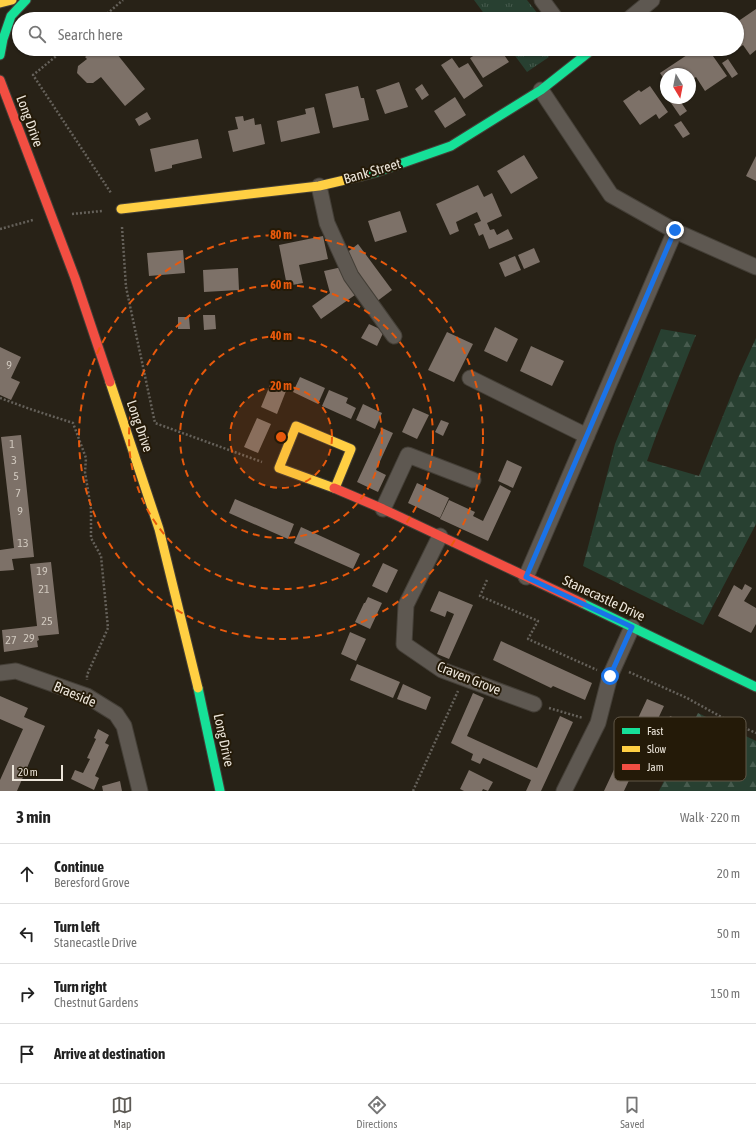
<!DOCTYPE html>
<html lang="en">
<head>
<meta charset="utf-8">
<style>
	:root { --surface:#fff; --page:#f6f6f6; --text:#222; --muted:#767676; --line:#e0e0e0; --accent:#5e5b56 }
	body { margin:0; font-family:"Asap Condensed",sans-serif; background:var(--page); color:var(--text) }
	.compass { position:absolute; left:660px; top:68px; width:36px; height:36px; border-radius:50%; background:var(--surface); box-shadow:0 1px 3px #0004; rotate:170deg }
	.scale { position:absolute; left:12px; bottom:10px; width:51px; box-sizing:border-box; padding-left:4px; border:2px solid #ece5da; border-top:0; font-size:11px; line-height:14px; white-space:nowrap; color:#ece5da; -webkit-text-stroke:3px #241a08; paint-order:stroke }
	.stop { position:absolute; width:12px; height:12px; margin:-9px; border:3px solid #1a73e8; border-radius:50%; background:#fff }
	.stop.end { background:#1a73e8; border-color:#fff; box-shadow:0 1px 4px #0008 }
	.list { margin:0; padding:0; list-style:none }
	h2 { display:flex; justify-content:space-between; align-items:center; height:52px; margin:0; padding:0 16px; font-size:17px }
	h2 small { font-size:13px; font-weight:400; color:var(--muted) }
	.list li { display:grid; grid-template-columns:26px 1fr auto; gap:12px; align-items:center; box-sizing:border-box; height:60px; padding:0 16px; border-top:1px solid var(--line) }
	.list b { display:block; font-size:15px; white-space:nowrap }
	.list p { margin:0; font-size:13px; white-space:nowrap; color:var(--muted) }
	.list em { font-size:13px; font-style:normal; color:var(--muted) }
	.icon { flex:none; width:22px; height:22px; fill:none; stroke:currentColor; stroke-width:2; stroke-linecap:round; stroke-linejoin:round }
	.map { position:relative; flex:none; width:756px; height:791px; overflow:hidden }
	.search { position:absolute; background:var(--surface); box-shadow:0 1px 3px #0004; left:12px; right:12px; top:12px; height:44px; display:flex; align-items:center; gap:10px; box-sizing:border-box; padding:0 14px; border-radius:22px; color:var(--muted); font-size:15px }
	.sheet { height:292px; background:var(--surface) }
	nav { display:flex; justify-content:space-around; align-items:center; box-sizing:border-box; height:56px; border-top:1px solid var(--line); background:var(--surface); font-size:11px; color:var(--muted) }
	nav a { display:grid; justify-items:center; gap:2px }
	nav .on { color:var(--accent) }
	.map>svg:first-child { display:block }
</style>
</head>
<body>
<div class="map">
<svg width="756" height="791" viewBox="0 0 756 791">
	<defs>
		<pattern id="grass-tufts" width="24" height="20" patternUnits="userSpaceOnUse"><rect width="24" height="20" fill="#284031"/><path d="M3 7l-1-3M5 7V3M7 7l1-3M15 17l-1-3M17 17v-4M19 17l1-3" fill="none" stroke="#475b4e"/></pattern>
		<pattern id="forest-firs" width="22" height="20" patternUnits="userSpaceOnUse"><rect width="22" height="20" fill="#284031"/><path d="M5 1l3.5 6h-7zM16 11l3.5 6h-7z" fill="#475b4e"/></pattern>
	</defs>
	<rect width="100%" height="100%" fill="#282217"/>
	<path fill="url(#grass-tufts)" d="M474,0H527L542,19H488Z
		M510,49H545L549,57L527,72Z"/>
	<path fill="url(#forest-firs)" d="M661,329L696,335L656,436L647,461L699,476L740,373L756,338V524L703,625L583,566L615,444Z
		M698,713L756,741V791H659Z"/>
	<path fill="#7d7168" d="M756,9V50L750,55L743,45L737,49V22Z
		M95,49H113L145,89L125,106L101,77L93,83H87L77,73L78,66L87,59L85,57Z
		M475,49H500L509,62L483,78L470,58L478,53Z
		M696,49H708L727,76L705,91L696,77L690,81V74H666V82L660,73Z
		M723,49H737L728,55Z
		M452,58L459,68L468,63L483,86L464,99L441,65Z
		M728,59L738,74L732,78L722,63Z
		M399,82L408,107L385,114L376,90Z
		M422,84L429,95L422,100L415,89Z
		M358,86L361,98H364L369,120L333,128L325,94Z
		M650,86L668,112L659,119L656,114L640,125L623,101L639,90L641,92Z
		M455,97L466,115L445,128L434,111Z
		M671,98H678L687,111L680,116L669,100Z
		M314,107L320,133L281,142L277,121L306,114L305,109Z
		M147,112L151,119L139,126L135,119Z
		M243,116L244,121L254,118L255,125L261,124L265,144L233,152L228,131L238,129L235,117Z
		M681,121L690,134L683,138L674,125Z
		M198,139L202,158L172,165V168L155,172L150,149Z
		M524,155L538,178L511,194L497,171Z
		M756,156V181L746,176Z
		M478,185L484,197L492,193L502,216L487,223L490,230L494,229L497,235L508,229L513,239L489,249L483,234L479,236L474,224L481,221L477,212L456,222L459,231L450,235L436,204Z
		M400,211L407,232L375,242L368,221Z
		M323,236L328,259L299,265L303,283L287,286L279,245Z
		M358,244L392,290L376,302L358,278L361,276L345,254Z
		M534,248L540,262L524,269L518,255Z
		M183,250L185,273L149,276L147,253Z
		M515,256L521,270L505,277L499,263Z
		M342,267L346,282L355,295L321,319L312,306L330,293L324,271Z
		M238,268L239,290L204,292L203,270Z
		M203,315H215L216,329L204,330Z
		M178,317H189L190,329H178Z
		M369,324L384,331L377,346L361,338Z
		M495,327L518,339L507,362L484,351Z
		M447,332L473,344L454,382L428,370Z
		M531,346L564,361L552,386L520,371Z
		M0,347L21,357L11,378L20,382L11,400L0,395Z
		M300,377L325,388L318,404L293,392Z
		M270,385L286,391L277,414L261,407Z
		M329,390L348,398L346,403L356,408L351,419L322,406Z
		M363,404L382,413L375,429L356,420Z
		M413,408L429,415L417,439L402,432Z
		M257,418L271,424L258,453L244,447Z
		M441,420L449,423L443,436L435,432Z
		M382,428L393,433L376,470L386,475L378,492L357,482Z
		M21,435L34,557L12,559L14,570L0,571V550L14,548L1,437Z
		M507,460L522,467L513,488L498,481Z
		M417,483L449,498L440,518L408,503Z
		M500,485L511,491L488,541L440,519L449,500L475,512L473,516L483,521Z
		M235,499L294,524L288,539L229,513Z
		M301,527L360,554L353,569L294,543Z
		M51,562L59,634L38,636L39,640L37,641L38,647L4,652L2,630L37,626L30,564Z
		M383,563L398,570L387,593L372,586Z
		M745,584L752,588L744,601L756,608V624L751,633L718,616L734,585L742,590Z
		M439,591L473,605L449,659L437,654L454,614L447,611L445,617L430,611Z
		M368,597L382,603L370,629L355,622L364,603H365Z
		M350,632L366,639L356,661L341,654Z
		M501,641L592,683L585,700L553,686L551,688L493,660Z
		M357,664L400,682L393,698L350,680Z
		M403,684L431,697L426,710L397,699Z
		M473,693L484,698L467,736L537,768L560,716L573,722L541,791H526L531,780L483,758L480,764L471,760L473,754L451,743Z
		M0,696L28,708L24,717L45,726L17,791H0V780L23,729L0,719Z
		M647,699L664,706L641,755L624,791H604Z
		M670,716L682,721L678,731L666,726Z
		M98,729L109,735L105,743L109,745L95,776L99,778L94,790L71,779L75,770L83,773L90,759L87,758L96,739L94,738Z
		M469,770L493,782L488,791L483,789L482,791H464L460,789Z
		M120,781L122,791H103L102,786Z"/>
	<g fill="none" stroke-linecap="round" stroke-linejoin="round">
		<defs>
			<path id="street" d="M542,0L556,19
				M629,19L652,0
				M541,90L611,195L675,231L756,267
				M319,186L327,223L351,276L394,336
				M470,378L587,436
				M383,509L408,455L473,480
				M440,536L406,605L404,644L442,670L534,704
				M526,577L675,231
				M0,673L16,671L87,696L116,714L124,726L140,791
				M564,791L598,723L610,676L632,627"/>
			<path id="fast" d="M0,55L3,39L11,16L26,0
				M362,176L374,173L451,146L541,90L593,49
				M582,603L756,687
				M198,688L220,791"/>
			<path id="slow" d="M0,3L12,0
				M121,209L319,186L362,176
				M110,382L159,529L198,688
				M334,488L279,468L296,426L351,449L335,488"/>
			<path id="jam" d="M0,80L75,278L110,382
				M334,488L383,509L582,603"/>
		</defs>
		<use href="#street" stroke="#443f37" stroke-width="17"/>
		<use href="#fast" stroke="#443f37" stroke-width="11"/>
		<use href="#slow" stroke="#443f37" stroke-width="11"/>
		<use href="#jam" stroke="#443f37" stroke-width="11"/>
		<path stroke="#65615a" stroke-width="2.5" stroke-dasharray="2 2" stroke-linecap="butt" d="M101,19L123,0
			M65,49L33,75L111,193
			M72,214L102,211
			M122,227L126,287L155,423L262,462
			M0,229L33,220
			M0,398L30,409L73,423L86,458L85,472L91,509V538L101,556L108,628L87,675V680
			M487,580L480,596L538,621L528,639L597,670
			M629,672L687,698L725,719L756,733
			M549,708L583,718
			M413,791L458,691"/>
		<use href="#street" stroke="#5e5851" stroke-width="15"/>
		<use href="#fast" stroke="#16e098" stroke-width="9"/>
		<use href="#slow" stroke="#ffcf43" stroke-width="9"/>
		<use href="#jam" stroke="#f24e42" stroke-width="9"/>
	</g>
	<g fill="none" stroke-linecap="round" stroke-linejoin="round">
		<path stroke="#1a73e8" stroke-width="5" d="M610,676L632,627L526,577L675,230"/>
	</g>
	<circle cx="281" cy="437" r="51" fill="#e8590c" fill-opacity=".12"/>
	<g fill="none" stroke="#e8590c" stroke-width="2" stroke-dasharray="7 5">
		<circle cx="281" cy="437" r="51"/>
		<circle cx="281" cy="437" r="101"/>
		<circle cx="281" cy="437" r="152"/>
		<circle cx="281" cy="437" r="202"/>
	</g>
	<g text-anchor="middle" stroke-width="4" stroke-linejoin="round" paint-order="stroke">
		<g font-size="12" fill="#d0c8be">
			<text x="9" y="369">9</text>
			<text x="12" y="448">1</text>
			<text x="14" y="464">3</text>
			<text x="16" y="480">5</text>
			<text x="18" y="497">7</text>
			<text x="20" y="515">9</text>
			<text x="23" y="547">13</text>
			<text x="42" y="575">19</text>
			<text x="44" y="593">21</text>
			<text x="47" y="625">25</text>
			<text x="29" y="642">29</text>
			<text x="11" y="644">27</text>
		</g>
		<g font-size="14" fill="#ece5da" stroke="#241a08">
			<text transform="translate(30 121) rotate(70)" y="5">Long Drive</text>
			<text transform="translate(372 171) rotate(-16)" y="5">Bank Street</text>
			<text transform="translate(140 426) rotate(71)" y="5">Long Drive</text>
			<text transform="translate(604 598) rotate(25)" y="5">Stanecastle Drive</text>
			<text transform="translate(469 678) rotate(22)" y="5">Craven Grove</text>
			<text transform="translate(75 694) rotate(23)" y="5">Braeside</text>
			<text transform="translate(224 740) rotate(78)" y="5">Long Drive</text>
		</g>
	</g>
	<rect x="614" y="717" width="132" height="64" rx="6" fill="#241a08" stroke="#605747" stroke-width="1"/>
	<rect x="622" y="728" width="18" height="6" fill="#16e098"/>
	<rect x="622" y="746" width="18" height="6" fill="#ffcf43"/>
	<rect x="622" y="764" width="18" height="6" fill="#f24e42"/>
	<g font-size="11" fill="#ece5da">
		<text x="647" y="735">Fast</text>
		<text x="647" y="753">Slow</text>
		<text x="647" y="771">Jam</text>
	</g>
	<circle cx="281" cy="437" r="6" fill="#e8590c" stroke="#241a08" stroke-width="2"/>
	<g font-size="12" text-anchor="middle" font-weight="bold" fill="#e8590c" stroke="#241a08" stroke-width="4" stroke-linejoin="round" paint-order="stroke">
		<text x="281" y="239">80 m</text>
		<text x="281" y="289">60 m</text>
		<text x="281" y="340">40 m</text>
		<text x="281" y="390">20 m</text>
	</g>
</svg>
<svg class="compass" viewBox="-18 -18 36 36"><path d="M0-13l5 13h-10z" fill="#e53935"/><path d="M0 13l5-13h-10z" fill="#767676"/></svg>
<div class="scale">20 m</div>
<div class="stop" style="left:610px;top:676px"></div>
<div class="stop end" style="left:675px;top:230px"></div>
<div class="search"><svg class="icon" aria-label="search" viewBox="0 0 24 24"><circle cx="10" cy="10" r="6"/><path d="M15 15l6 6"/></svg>Search here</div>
</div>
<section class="sheet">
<h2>3 min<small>Walk · 220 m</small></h2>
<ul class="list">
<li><svg class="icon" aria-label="ahead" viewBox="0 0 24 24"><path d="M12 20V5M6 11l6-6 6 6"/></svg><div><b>Continue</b><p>Beresford Grove</p></div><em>20 m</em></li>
<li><svg class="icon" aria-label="left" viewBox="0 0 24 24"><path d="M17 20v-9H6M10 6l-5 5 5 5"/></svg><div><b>Turn left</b><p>Stanecastle Drive</p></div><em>50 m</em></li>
<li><svg class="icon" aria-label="right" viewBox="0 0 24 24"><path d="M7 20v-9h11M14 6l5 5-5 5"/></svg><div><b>Turn right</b><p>Chestnut Gardens</p></div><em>150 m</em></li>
<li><svg class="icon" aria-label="arrive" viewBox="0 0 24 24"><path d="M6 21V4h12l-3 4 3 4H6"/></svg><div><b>Arrive at destination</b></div></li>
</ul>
</section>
<nav>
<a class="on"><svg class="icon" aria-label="map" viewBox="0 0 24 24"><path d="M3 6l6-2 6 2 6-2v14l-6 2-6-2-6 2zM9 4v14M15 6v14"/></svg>Map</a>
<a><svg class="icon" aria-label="directions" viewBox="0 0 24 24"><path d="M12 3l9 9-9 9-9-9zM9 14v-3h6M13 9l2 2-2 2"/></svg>Directions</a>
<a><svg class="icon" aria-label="saved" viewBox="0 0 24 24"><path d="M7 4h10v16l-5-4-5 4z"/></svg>Saved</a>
</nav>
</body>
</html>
